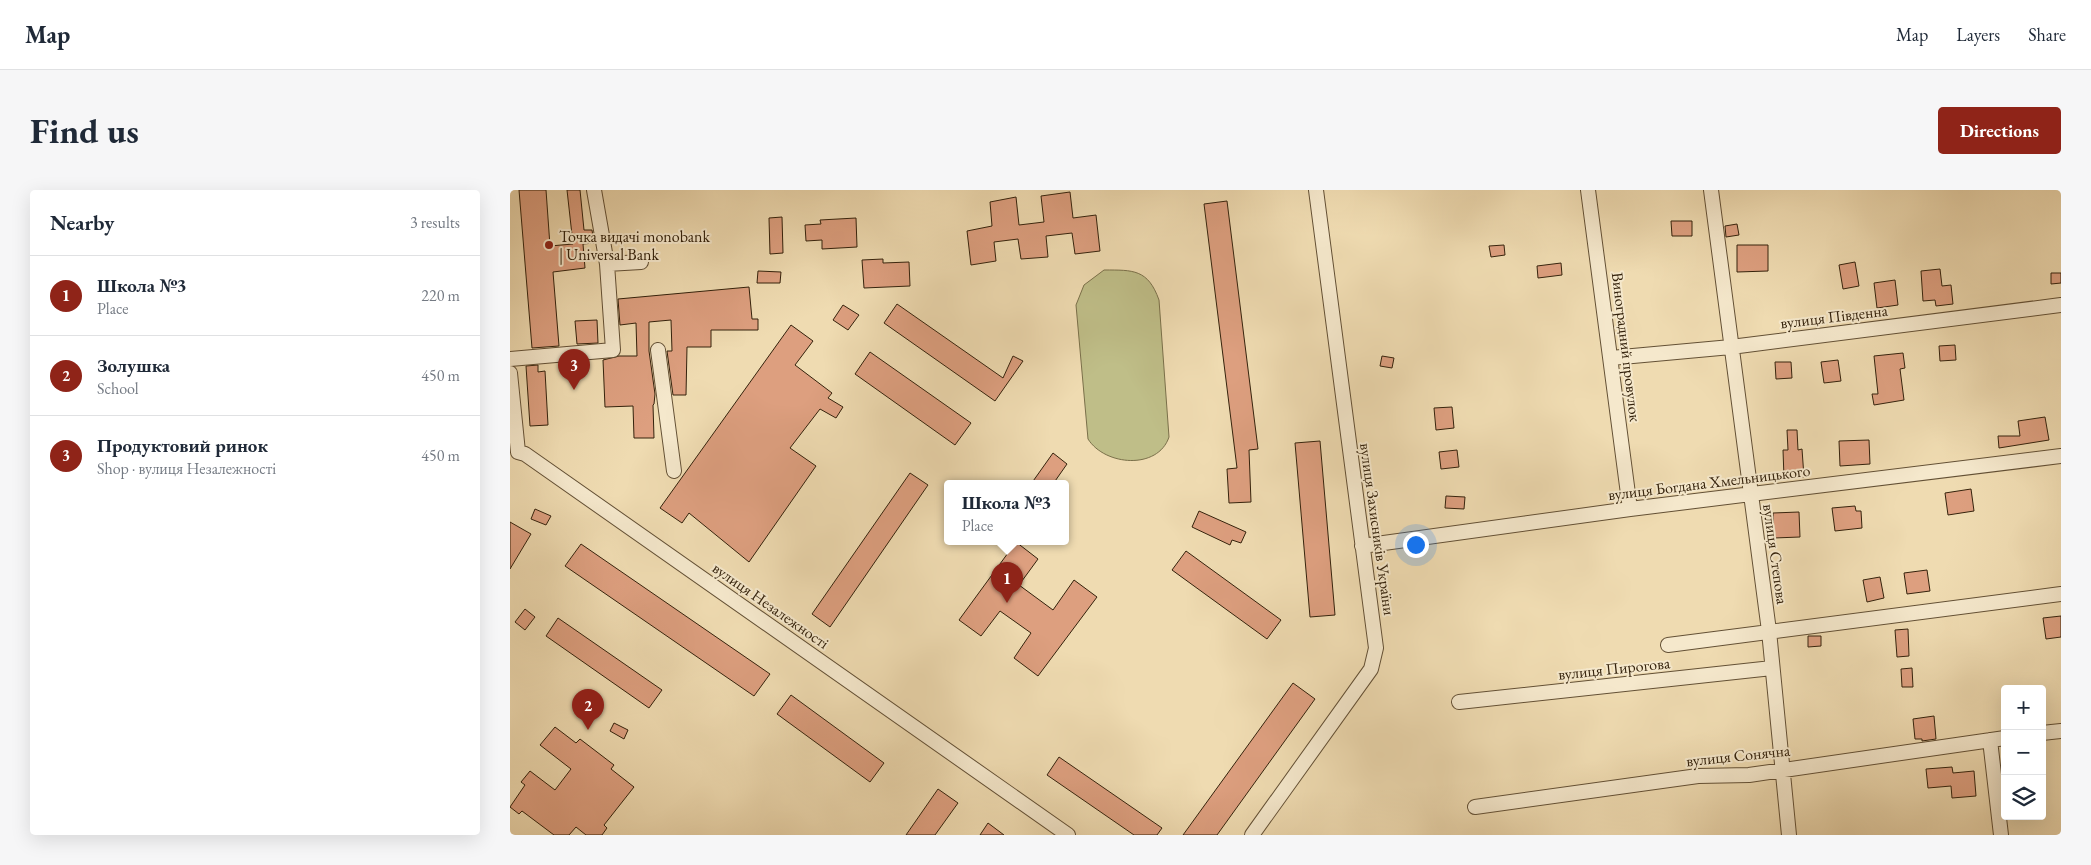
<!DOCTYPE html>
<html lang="en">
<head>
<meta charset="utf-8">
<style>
	:root { --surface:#fff; --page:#f6f6f7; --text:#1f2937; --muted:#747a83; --line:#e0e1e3; --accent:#8f2418 }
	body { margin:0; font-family:"EB Garamond",serif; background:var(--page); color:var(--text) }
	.controls { position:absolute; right:15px; bottom:15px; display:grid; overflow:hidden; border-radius:5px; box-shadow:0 5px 20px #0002 }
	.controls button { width:45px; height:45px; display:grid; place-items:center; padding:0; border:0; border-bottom:1px solid var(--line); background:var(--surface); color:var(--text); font:25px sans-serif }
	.you { position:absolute; left:905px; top:354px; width:18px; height:18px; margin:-12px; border:4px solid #fff; border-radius:50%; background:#1a73e8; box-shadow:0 0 0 8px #1a73e833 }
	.badge { display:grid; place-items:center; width:32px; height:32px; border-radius:50%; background:var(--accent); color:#fff; font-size:16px; font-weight:700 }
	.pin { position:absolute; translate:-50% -41px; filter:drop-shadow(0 1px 2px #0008) }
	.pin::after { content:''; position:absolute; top:26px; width:18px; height:15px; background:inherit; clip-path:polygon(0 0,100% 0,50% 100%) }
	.popup { position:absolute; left:434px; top:290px; width:125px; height:65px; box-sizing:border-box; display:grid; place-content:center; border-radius:5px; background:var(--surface); filter:drop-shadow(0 1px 4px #0005); font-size:16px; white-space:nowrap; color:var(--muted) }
	.popup b { font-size:19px; color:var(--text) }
	.popup::after { content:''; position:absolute; left:50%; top:100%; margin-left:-10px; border:10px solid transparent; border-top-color:var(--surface) }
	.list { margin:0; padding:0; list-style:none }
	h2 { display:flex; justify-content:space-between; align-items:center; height:65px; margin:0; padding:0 20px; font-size:21px }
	h2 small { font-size:16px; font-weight:400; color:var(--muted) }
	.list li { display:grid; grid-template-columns:32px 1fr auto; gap:15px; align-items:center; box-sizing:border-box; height:80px; padding:0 20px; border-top:1px solid var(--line) }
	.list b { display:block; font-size:19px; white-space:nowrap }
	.list p { margin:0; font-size:16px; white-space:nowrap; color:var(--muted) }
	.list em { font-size:16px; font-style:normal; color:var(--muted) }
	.icon { flex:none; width:28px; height:28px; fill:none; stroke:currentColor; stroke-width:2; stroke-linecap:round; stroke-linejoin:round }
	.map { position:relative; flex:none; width:1551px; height:645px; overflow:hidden; border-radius:5px }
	header { display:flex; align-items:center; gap:30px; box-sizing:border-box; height:70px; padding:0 25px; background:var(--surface); border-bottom:1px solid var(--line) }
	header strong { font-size:24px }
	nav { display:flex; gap:28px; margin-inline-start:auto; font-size:18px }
	.intro { display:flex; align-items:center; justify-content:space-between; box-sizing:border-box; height:120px; padding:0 30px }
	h1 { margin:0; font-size:35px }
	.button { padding:12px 22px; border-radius:5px; background:var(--accent); color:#fff; font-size:18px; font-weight:700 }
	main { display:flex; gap:30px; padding:0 30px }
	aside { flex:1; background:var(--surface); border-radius:5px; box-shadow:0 5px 20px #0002 }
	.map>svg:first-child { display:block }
</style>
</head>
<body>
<header>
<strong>Map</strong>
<nav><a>Map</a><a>Layers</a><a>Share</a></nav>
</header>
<div class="intro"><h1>Find us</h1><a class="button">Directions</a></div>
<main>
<aside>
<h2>Nearby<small>3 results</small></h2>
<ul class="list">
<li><span class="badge">1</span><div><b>Школа №3</b><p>Place</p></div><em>220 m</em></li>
<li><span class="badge">2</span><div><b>Золушка</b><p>School</p></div><em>450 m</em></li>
<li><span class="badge">3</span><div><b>Продуктовий ринок</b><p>Shop · вулиця Незалежності</p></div><em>450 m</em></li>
</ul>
</aside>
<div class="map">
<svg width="1551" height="645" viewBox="0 0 1551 645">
	<rect width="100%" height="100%" fill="#efdbb1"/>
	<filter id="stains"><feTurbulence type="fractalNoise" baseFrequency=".004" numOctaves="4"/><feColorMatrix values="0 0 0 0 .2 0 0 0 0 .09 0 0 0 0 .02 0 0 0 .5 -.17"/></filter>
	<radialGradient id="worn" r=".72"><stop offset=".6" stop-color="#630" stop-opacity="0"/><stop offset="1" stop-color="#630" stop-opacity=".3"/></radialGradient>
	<path fill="#bfbe88" stroke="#7a704a" d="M594,80C623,80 638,79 649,110L659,247C648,280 595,276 578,249L566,115L574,95Z"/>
	<path fill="#dd9f7f" stroke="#34220c" d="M9,0H36L40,56L63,54L57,0H70L74,40H82L84,53L73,54L75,78L43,82L49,156L22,158Z
		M560,2L563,28L586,25L590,61L565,64L562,43L536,46L538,67L511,69L508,49L484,52L486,71L461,75L457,41L482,36L480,12L506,7L509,35L534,32L531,6Z
		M717,11L748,259L739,260L741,312L719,313L717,279L727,278L694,14Z
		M272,27L273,63L260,64L259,28Z
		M346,28L347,57L312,59V50L296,51L295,35L311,34L310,30Z
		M1161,31H1182V46H1162Z
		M1227,34L1229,45L1216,47L1215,36Z
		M994,55L995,65L981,67L979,56Z
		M1227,55H1258V81L1227,82Z
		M373,69V73L399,72L400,96L354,98L352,70Z
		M1345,72L1349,96L1333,99L1329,75Z
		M1051,73L1052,85L1028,88L1027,76Z
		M1430,79L1432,96L1441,95L1443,114L1426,116L1425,110L1413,111L1411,81Z
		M248,81L271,82L270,93H247Z
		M1541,83H1551V93L1541,94Z
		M1385,90L1388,115L1367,118L1364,93Z
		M239,97L242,129H248V140H201V157H177L176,205H163L157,161H162L161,130L139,132V161L145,204L144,214L143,215L144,248H124L123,216L95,217L93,170L109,166H127L126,133L110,135L108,109Z
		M387,114L493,188L503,166L513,171L485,211L374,133Z
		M333,115L349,125L338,140L323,130Z
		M87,130L88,153L67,154L65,131Z
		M281,135L303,151L285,175L322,203L318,208L333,217L326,228L310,219L280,258L306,276L239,372L179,323L172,333L150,318Z
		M1445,155L1446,170L1430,171L1429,156Z
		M360,162L461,233L445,255L345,184Z
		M1393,163L1395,178L1390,179L1394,210L1364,215L1362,204H1368L1364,166Z
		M872,166L884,168L882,178L870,176Z
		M1328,170L1331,191L1314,193L1311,172Z
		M1265,172H1281L1282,188L1266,189Z
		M28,175V182L35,181L38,235L20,236L16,176Z
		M942,217L944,238L926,240L924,218Z
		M1535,227L1539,250L1489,258L1488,246H1510L1508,231Z
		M1277,240H1287L1288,260L1292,259L1294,287L1274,288L1273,260H1278Z
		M1359,250L1360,274L1330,276L1329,251Z
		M810,251L825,425L800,427L785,253Z
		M947,260L949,277L931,279L929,262Z
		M543,263L557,274L543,294H521Z
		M400,283L418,295L320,437L302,424Z
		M1461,299L1464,321L1438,325L1435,303Z
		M936,306L955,307L954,319L935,318Z
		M1345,316L1346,321H1351L1352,338L1325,341L1322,318Z
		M25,319L41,326L36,335L21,329Z
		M689,321L736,342L731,353L722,350L720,355L682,337Z
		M1289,322L1290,347L1264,348L1263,323Z
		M0,332L21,344L0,379Z
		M506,352L528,369L509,395L543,420L564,390L587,407L528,486L504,468L521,443L490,421L471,446L449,430Z
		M71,354L260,484L244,506L55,376Z
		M676,361L771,430L757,449L662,380Z
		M1417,380L1420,401L1397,404L1394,383Z
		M1370,387L1374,408L1357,412L1353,390Z
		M15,419L25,427L15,440L5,432Z
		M1551,426V447L1536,449L1533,428Z
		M48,428L152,500L139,518L36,446Z
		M1398,439L1399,466L1387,467L1385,440Z
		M1298,446H1311V456L1298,457Z
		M1402,478L1403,497H1392L1391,479Z
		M783,493L805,509L707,645H673Z
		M281,505L374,573L360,592L267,524Z
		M1424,526L1426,549L1412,551V549H1405L1403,529Z
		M104,533L118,540L114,549L100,541Z
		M45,537L66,553L70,549L104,575L101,579L124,597L94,635L97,638L92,645H76L66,637L59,645H44L12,621L9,624L0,617L15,595L11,592L20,581L45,600L61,579L30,555Z
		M549,567L652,638L647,645H624L537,585Z
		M1442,577L1443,583L1464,581L1466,606L1442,608L1441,596L1418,598L1416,579Z
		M428,599L448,613L425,645H396Z
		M478,633L494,645H470Z"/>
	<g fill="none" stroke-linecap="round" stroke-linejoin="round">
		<defs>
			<path id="minor" d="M84,0L97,74L131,72
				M1078,0L1120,319
				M1201,0L1259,441L1279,645
				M148,160L164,281
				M1101,168L1221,157L1551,115
				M0,169L103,160L97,74
				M0,183L8,262L15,264L558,645
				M852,356L1120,319L1551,266
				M1158,455L1551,404
				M949,512L1262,478
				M1532,543L1551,541
				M1480,550L1491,645
				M965,617L1188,586L1239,585L1495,548
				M742,645L861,479L866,458L806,0"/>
		</defs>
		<use href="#minor" stroke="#635035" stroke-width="16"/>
		<use href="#minor" stroke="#f5e8cc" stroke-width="14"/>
	</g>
	<circle fill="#8f2418" stroke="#f5e8cc" stroke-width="2" cx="39" cy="55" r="5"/>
	<g text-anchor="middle" stroke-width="4" stroke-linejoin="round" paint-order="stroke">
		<g font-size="16" fill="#34220c" stroke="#f5e8cc" text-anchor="start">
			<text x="49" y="52">Точка видачі monobank<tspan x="49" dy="18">| Universal Bank</tspan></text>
		</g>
		<g font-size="16" fill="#34220c" stroke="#f5e8cc">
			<text transform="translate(1324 126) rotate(-7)" y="6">вулиця Південна</text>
			<text transform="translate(1117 157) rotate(83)" y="6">Виноградний провулок</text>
			<text transform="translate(1199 292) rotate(-7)" y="6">вулиця Богдана Хмельницького</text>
			<text transform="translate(868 339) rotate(82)" y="6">вулиця Захисників України</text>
			<text transform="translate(1266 364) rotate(82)" y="6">вулиця Степова</text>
			<text transform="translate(261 415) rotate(35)" y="6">вулиця Незалежності</text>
			<text transform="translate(1104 478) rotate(-6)" y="6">вулиця Пирогова</text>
			<text transform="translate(1228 565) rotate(-6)" y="6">вулиця Сонячна</text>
		</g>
	</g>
	<rect width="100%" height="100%" filter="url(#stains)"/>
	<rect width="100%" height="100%" fill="url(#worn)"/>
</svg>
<div class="controls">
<button>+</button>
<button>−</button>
<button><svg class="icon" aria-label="layers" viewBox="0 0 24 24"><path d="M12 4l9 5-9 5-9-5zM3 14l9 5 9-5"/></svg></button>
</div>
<div class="you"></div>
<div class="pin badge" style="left:497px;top:413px">1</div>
<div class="popup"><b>Школа №3</b>Place</div>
<div class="pin badge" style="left:78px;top:540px">2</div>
<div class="pin badge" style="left:64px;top:200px">3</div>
</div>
</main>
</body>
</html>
